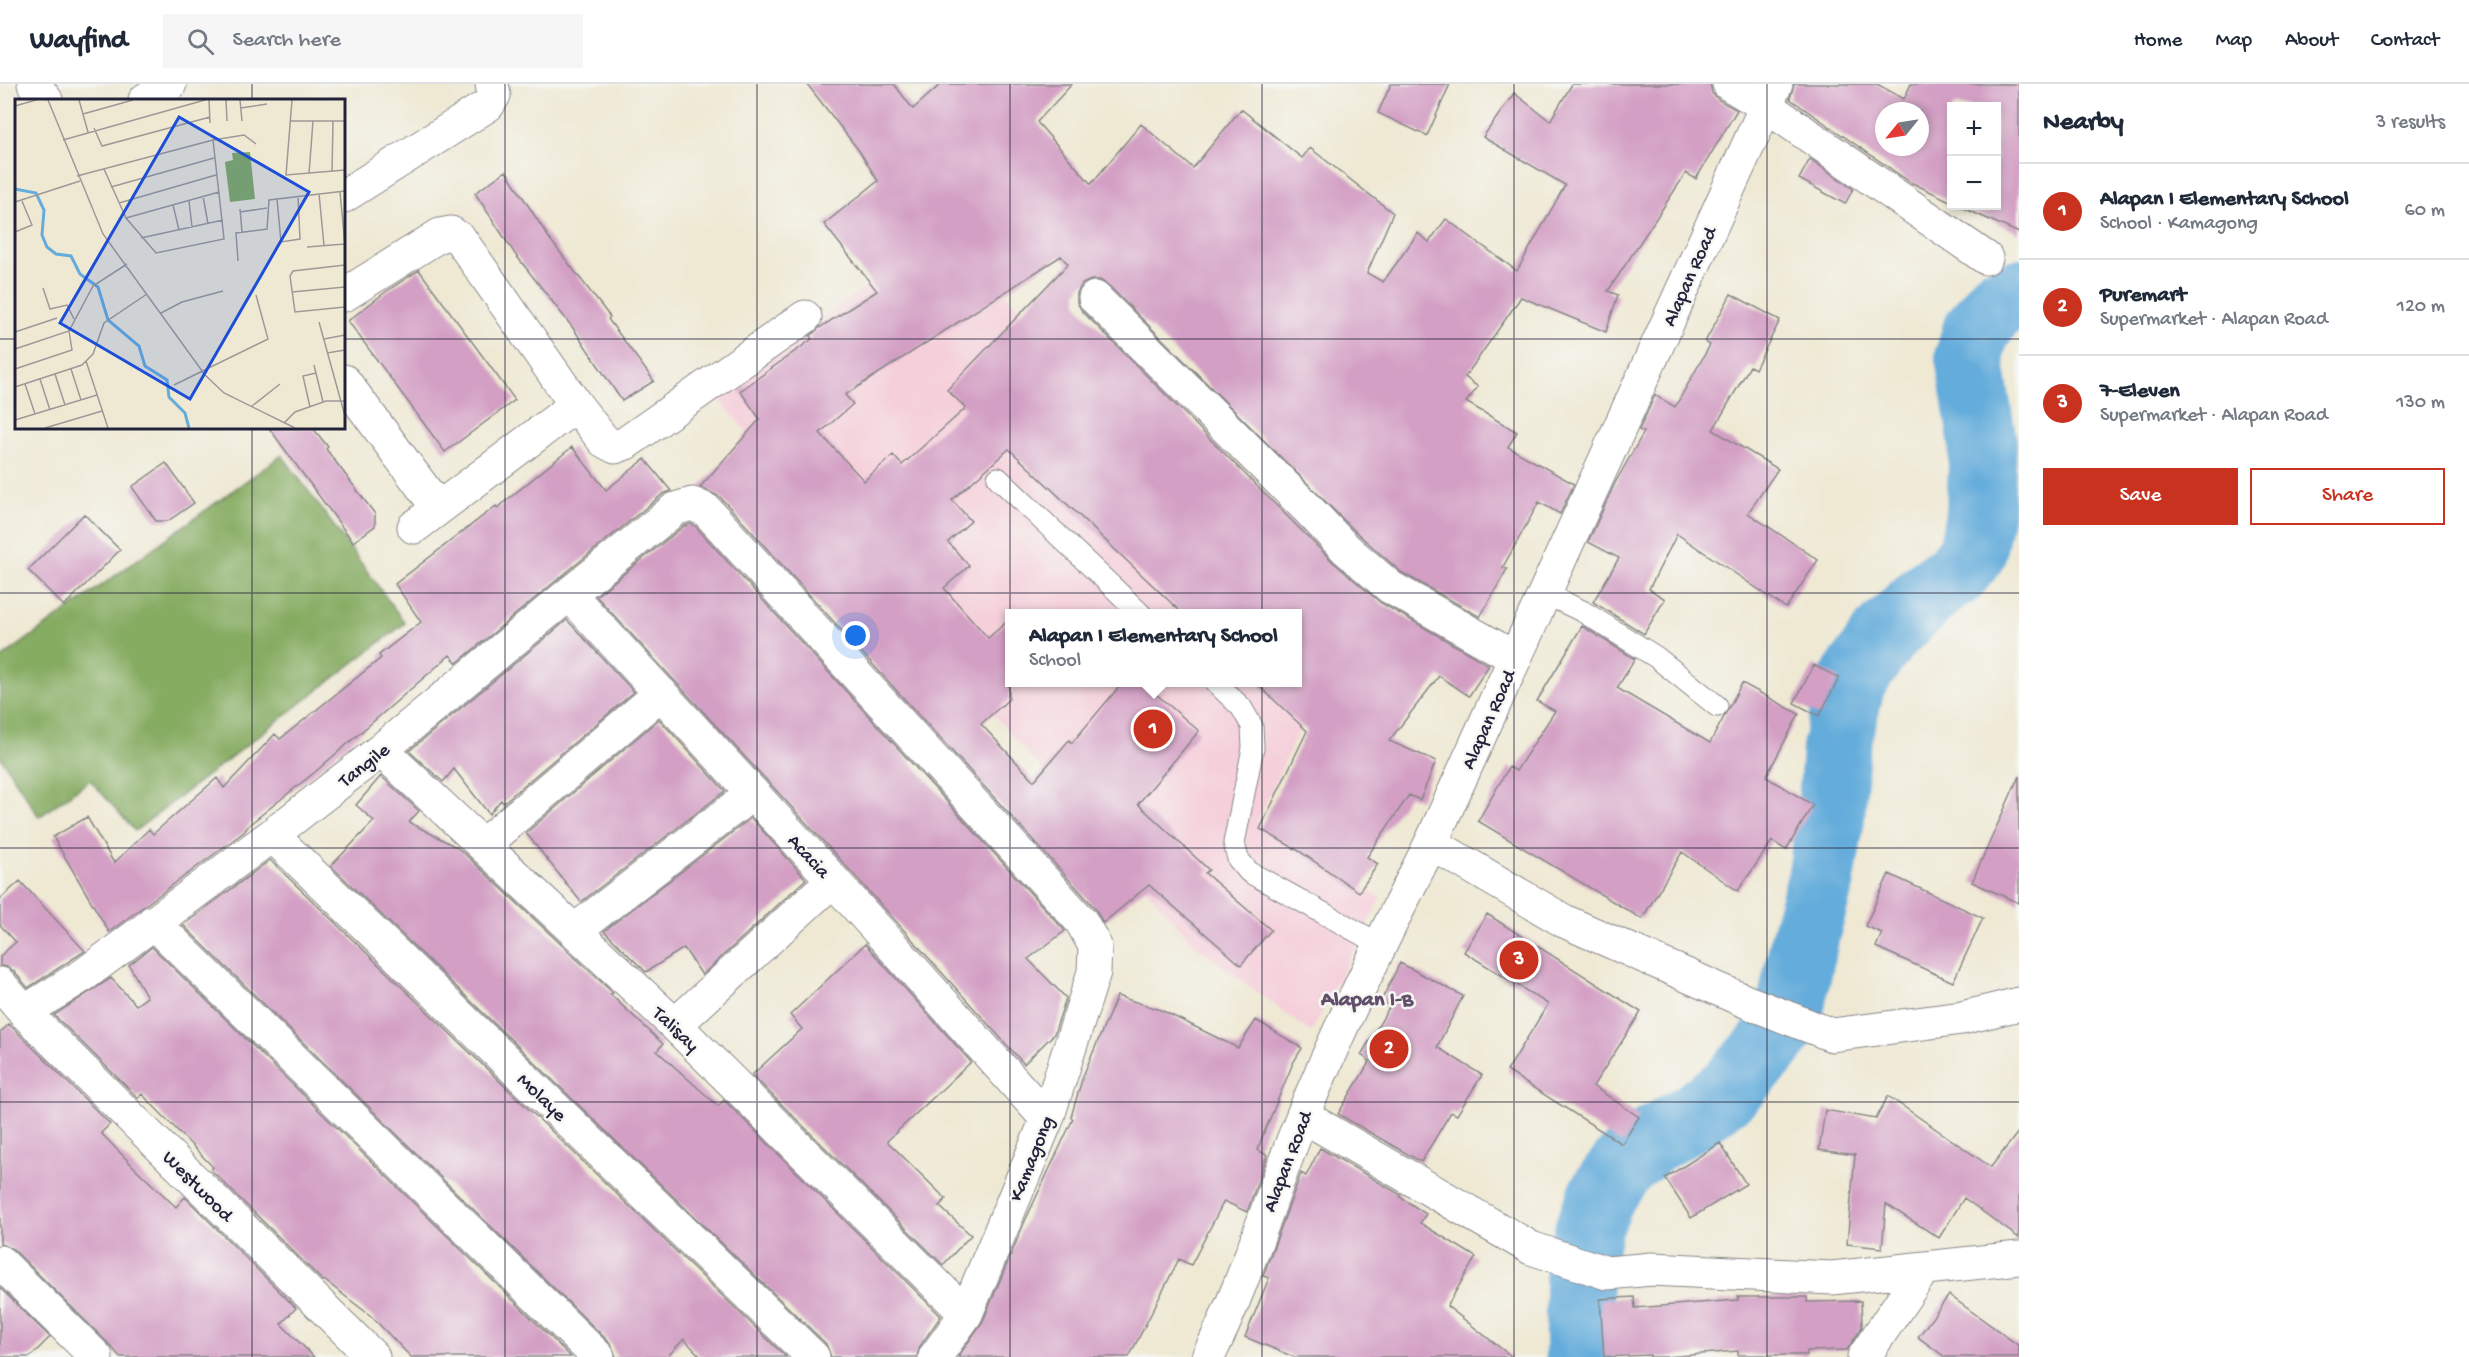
<!DOCTYPE html>
<html lang="en">
<head>
<meta charset="utf-8">
<style>
	:root { --surface:#fff; --page:#f6f6f7; --text:#1f2937; --muted:#747a83; --line:#e0e1e3; --accent:#c8321e }
	body { margin:0; font-family:"Gochi Hand",sans-serif; background:var(--page); color:var(--text) }
	.controls { position:absolute; right:18px; top:18px; display:grid; overflow:hidden; border-radius:0px; box-shadow:0 3px 9px #0003 }
	.controls button { width:54px; height:54px; display:grid; place-items:center; padding:0; border:0; border-bottom:2px solid var(--line); background:var(--surface); color:var(--text); font:30px sans-serif }
	.compass { position:absolute; left:1875px; top:18px; width:54px; height:54px; border-radius:50%; background:var(--surface); box-shadow:0 3px 9px #0003; rotate:240deg }
	.you { position:absolute; left:856px; top:552px; width:21px; height:21px; margin:-15px; border:4px solid #fff; border-radius:50%; background:#1a73e8; box-shadow:0 0 0 9px #1a73e833 }
	.badge { display:grid; place-items:center; width:39px; height:39px; border-radius:50%; background:var(--accent); color:#fff; font-size:20px; font-weight:700 }
	.pin { position:absolute; translate:-50% -50%; border:3px solid #fff; box-shadow:0 2px 6px #0006 }
	.popup { position:absolute; left:1005px; top:525px; width:297px; height:78px; box-sizing:border-box; display:grid; place-content:center; border-radius:0px; background:var(--surface); filter:drop-shadow(0 2px 4px #0005); font-size:20px; white-space:nowrap; color:var(--muted) }
	.popup b { font-size:22px; color:var(--text) }
	.popup::after { content:''; position:absolute; left:50%; top:100%; margin-left:-12px; border:12px solid transparent; border-top-color:var(--surface) }
	.list { margin:0; padding:0; list-style:none }
	h2 { display:flex; justify-content:space-between; align-items:center; height:78px; margin:0; padding:0 24px; font-size:26px }
	h2 small { font-size:20px; font-weight:400; color:var(--muted) }
	.list li { display:grid; grid-template-columns:39px 1fr auto; gap:18px; align-items:center; box-sizing:border-box; height:96px; padding:0 24px; border-top:2px solid var(--line) }
	.list b { display:block; font-size:22px; white-space:nowrap }
	.list p { margin:0; font-size:20px; white-space:nowrap; color:var(--muted) }
	.list em { font-size:20px; font-style:normal; color:var(--muted) }
	.actions { display:flex; gap:12px; padding:18px 24px }
	.actions a { flex:1; padding:14px 0; border:2px solid var(--accent); border-radius:0px; text-align:center; font-size:21px; color:var(--accent) }
	.actions .main { background:var(--accent); color:#fff }
	.icon { flex:none; width:33px; height:33px; fill:none; stroke:currentColor; stroke-width:2; stroke-linecap:round; stroke-linejoin:round }
	.map { position:relative; flex:none; width:2019px; height:1273px; overflow:hidden }
	header { display:flex; align-items:center; gap:36px; box-sizing:border-box; height:84px; padding:0 30px; background:var(--surface); border-bottom:2px solid var(--line) }
	header strong { font-size:28px }
	nav { display:flex; gap:33px; margin-inline-start:auto; font-size:21px }
	.search { width:420px; height:54px; background:var(--page); display:flex; align-items:center; gap:15px; box-sizing:border-box; padding:0 21px; border-radius:0px; color:var(--muted); font-size:22px }
	main { display:flex }
	aside { flex:1; background:var(--surface) }
	.map>svg:first-child { display:block }
</style>
</head>
<body>
<header>
<strong>Wayfind</strong>
<div class="search"><svg class="icon" aria-label="search" viewBox="0 0 24 24"><circle cx="10" cy="10" r="6"/><path d="M15 15l6 6"/></svg>Search here</div>
<nav><a>Home</a><a>Map</a><a>About</a><a>Contact</a></nav>
</header>
<main>
<div class="map">
<svg width="2019" height="1273" viewBox="0 0 2019 1273">
	<rect width="100%" height="100%" fill="#f6f6f2"/>
	<filter id="ink" filterUnits="userSpaceOnUse"><feTurbulence type="fractalNoise" baseFrequency=".0167" numOctaves="2"/><feDisplacementMap in="SourceGraphic" scale="12" xChannelSelector="R" yChannelSelector="G"/><feConvolveMatrix kernelMatrix="1 2 1 2 8 2 1 2 1" color-interpolation-filters="sRGB"/></filter>
	<filter id="wash" filterUnits="userSpaceOnUse"><feTurbulence type="fractalNoise" baseFrequency=".008" numOctaves="4" result="noise"/><feDisplacementMap in="SourceGraphic" scale="24" xChannelSelector="R" yChannelSelector="G"/><feGaussianBlur stdDeviation="1.35" result="paint"/><feColorMatrix in="noise" values="0 0 0 0 0 0 0 0 0 0 0 0 0 0 0 0 0 1.4 0 .05"/><feComposite in="paint" operator="in"/></filter>
	<g filter="url(#wash)">
		<rect width="100%" height="100%" fill="#efe9d4"/>
		<path fill="#f5cfda" fill-rule="evenodd" d="M932,158L995,199L1342,553L1257,738L1351,799L1381,813L1311,949L1193,859L712,308ZM1009,530H1297V598H1009Z"/>
		<path fill="#86ac62" stroke="#54674e" stroke-width="1.5" d="M282,371L405,539L135,747L90,696L39,733L0,672V575Z"/>
		<g fill="none" stroke-linecap="round" stroke-linejoin="round">
			<path stroke="#64acdb" stroke-width="68" d="M1579,1273V1184L1589,1143L1604,1107L1625,1080L1654,1055L1694,1032L1729,1006L1766,966L1788,935L1806,849L1821,795L1831,733L1836,664L1852,598L1885,551L1933,505L1955,490L1972,469L1980,426L1983,360L1969,273L1976,247L1998,218L2019,209"/>
		</g>
		<g id="blocks">
			<path fill="#d39fc4" fill-rule="evenodd" d="M807,0H894L913,25L941,0H1072L1037,38L1091,100L1141,40L1193,84L1241,25L1302,74L1310,64L1393,129L1367,189L1383,198L1418,149L1429,158L1446,135L1517,187L1565,101L1483,53L1514,9L1550,37L1572,0H1710L1712,9L1719,16L1737,26L1696,95L1686,89L1608,207L1618,211L1606,248L1521,213L1465,293L1478,303L1466,318L1517,348L1508,363L1574,400L1560,430L1539,418L1503,483L1507,485L1480,533L1401,488L1358,450L1108,201L1100,196H1091L1082,200L1077,209V218L1082,227L1333,478L1381,519L1489,581L1469,612L1439,592L1389,657L1436,677L1420,716L1409,711L1367,773L1378,780L1359,808L1299,767L1260,745L1307,647L1255,598H1297V530H1183L1009,365L952,416L971,437L948,458L969,482L944,504L988,554L1009,536V615L981,640L1034,697L1069,656L1072,659L1123,598H1142L1199,647L1138,720L1209,786L1205,789L1271,846L1241,881L1149,801L1103,839L1095,824L720,413L700,403L760,335L740,307L812,255L810,252L819,244L877,207L824,140L878,97L860,68ZM1061,172L1068,180L947,306L966,324L902,381L893,371L864,397L820,349L853,320L845,311Z
				M1391,0H1450L1427,52L1378,29Z
				M1794,0H1877L1904,15L1911,0H2019V149L1959,122H1996V22H1952V118L1910,98L1790,15ZM1884,27H1920V63H1884Z
				M1810,75L1853,105L1845,120L1799,95Z
				M506,87L549,154L610,233L608,235L654,297L622,317L573,244L515,170L475,109Z
				M419,186L515,316L445,368L348,237L388,206Z
				M1731,210L1780,236L1755,285L1750,282L1713,346L1778,385L1748,429L1818,476L1786,524L1677,450L1649,505L1665,515L1644,550L1593,518L1619,474L1588,458L1615,399L1644,348L1639,346L1655,311L1675,323L1710,261L1705,258Z
				M269,344H313L328,363L326,365L375,430V442L353,458Z
				M572,363L606,406L645,375L671,407L663,410L557,496L457,579L450,571L315,688L250,740L244,748L109,848L53,753L87,733L114,779L149,745L153,750L217,694L224,704L275,650L280,655L381,574L379,571L421,538L395,500L496,422L497,424Z
				M166,379L194,419L168,437H156L132,403Z
				M84,430L120,466L64,522L28,486Z
				M691,440L695,442L1065,847L1028,875L1066,914L1054,950L1024,980L847,783L596,512L684,442Z
				M567,536L634,608L503,719L501,716L489,730L454,685L443,698L409,667Z
				M1582,542L1635,575L1617,604L1710,659L1742,599L1799,630L1766,693L1813,721L1786,766L1772,757L1738,807L1682,768L1642,835L1478,737L1509,683L1516,687L1555,627L1537,617Z
				M1814,581L1839,594L1819,632L1794,619Z
				M659,635L725,707L581,818L526,749Z
				M381,692L419,727L409,738L456,763L466,771L613,909L610,910L663,960L657,967L718,1022L724,1016L941,1232L920,1262L917,1273H831L826,1260L331,782L374,737L356,721Z
				M2019,692V819L1972,798Z
				M751,734L806,795L702,891L684,864L646,888L604,847Z
				M270,776L786,1273H701L684,1255L667,1273H616L611,1260L183,841Z
				M1889,790L1983,834L1953,898L1876,863L1882,849L1865,842Z
				M20,797L85,867L28,904L14,887L7,883L0,882V872L16,858L0,841V815Z
				M1487,830L1641,928L1593,1002L1639,1033L1622,1060L1507,987L1548,920L1464,868Z
				M865,860L971,978L887,1057L946,1115L939,1122L971,1151L943,1181L752,991L802,945L790,931Z
				M152,863L571,1273H411L371,1232L324,1196L323,1197L211,1086L213,1083L142,1010L138,1014L54,931L111,894L136,921L147,913L129,881Z
				M1400,879L1463,912L1437,963L1482,991L1457,1031L1451,1028L1421,1078L1338,1030L1370,977L1361,971L1390,922L1381,917Z
				M1117,912L1161,926L1238,964L1256,936L1302,964L1293,979L1257,1066L1267,1071L1247,1128L1224,1117L1191,1181L1179,1175L1129,1273H958L983,1237L1025,1137L1073,1035L1071,1033L1083,992Z
				M9,940L110,1040L101,1049L136,1085L176,1123L185,1113L296,1224L281,1240L314,1273H120L109,1260L13,1165L0,1160V949Z
				M1888,1012L1991,1083L2019,1047V1154L1964,1114L1939,1154L1886,1120L1882,1164L1847,1160L1855,1071L1819,1066L1825,1026L1876,1035Z
				M1720,1059L1746,1100L1691,1134L1665,1094Z
				M1320,1064L1401,1111L1400,1113L1426,1130L1420,1139L1476,1173L1447,1222L1512,1273H1294L1245,1253L1269,1194L1263,1192L1301,1089L1306,1092Z
				M0,1204L50,1253L30,1273H0Z
				M1949,1211L2019,1262V1273H1945L1918,1253Z
				M1634,1213L1635,1224L1738,1216V1213H1807V1218L1861,1217L1862,1243L1847,1266L1807,1267V1271H1738V1267L1666,1273H1650V1271L1604,1273L1600,1215Z"/>
		</g>
	</g>
	<g filter="url(#ink)">
		<use href="#blocks" fill-opacity="0" stroke="#888688" stroke-width="1.5"/>
		<g fill="none" stroke-linecap="round" stroke-linejoin="round">
			<defs>
				<path id="lane" d="M998,394L1141,530
					M1544,509L1582,527L1656,573L1717,622
					M1215,598L1241,623L1252,642L1253,664L1234,759L1238,775L1249,788L1381,861"/>
				<path id="street" d="M34,0L46,16
					M1729,0L1766,22L1986,174
					M145,16L170,0
					M344,112L488,21L494,11L492,0
					M344,211L440,151L451,149L460,155L576,321L604,357L615,363L626,359L805,233
					M1095,214L1306,423L1345,464L1390,503L1515,574
					M344,297L438,424
					M414,443L576,321
					M569,510L833,796L1047,1035
					M381,666L675,941L966,1230
					M272,751L813,1273
					M1431,759L1564,837L1745,917L1832,951L1962,934L2019,920
					M483,761L661,609
					M153,838L598,1273
					M574,847L753,709
					M0,900L24,928L373,1273
					M24,928L85,890L272,751L381,666L569,510L675,425L692,420L706,426L1081,837L1095,862L1094,888L1047,1035L966,1230L935,1273
					M675,941L833,796
					M1303,1032L1531,1164L1607,1189L1652,1185L1832,1194L2019,1174
					M0,1178L96,1273
					M1864,1273L1924,1184"/>
				<path id="secondary" d="M1208,1273C1247,1195 1270,1112 1303,1031C1341,939 1386,848 1431,759L1776,0"/>
			</defs>
			<use href="#lane" stroke="#888688" stroke-width="23"/>
			<use href="#street" stroke="#888688" stroke-width="35"/>
			<use href="#secondary" stroke="#888688" stroke-width="35"/>
			<use href="#lane" stroke="#fff" stroke-width="21"/>
			<use href="#street" stroke="#fff" stroke-width="33"/>
			<use href="#secondary" stroke="#fff" stroke-width="33"/>
		</g>
	</g>
	<path fill="none" stroke="#22223b" stroke-width="1.5" stroke-opacity="0.55" d="M252,0V16M505,0V1273M757,0V1273M1010,0V1273M1262,0V1273M1514,0V1273M1767,0V1273M0,255H16M344,255H2019M252,344V1273M0,509H2019M0,764H2019M0,1018H2019"/>
	<g text-anchor="middle" stroke-width="5" stroke-linejoin="round" paint-order="stroke">
		<g font-size="20" fill="#22223b" stroke="#f6f6f2">
			<text transform="translate(1688 192) rotate(-66)" y="7">Alapan Road</text>
			<text transform="translate(1487 635) rotate(-66)" y="7">Alapan Road</text>
			<text transform="translate(363 680) rotate(-38)" y="7">Tangile</text>
			<text transform="translate(810 771) rotate(47)" y="7">Acacia</text>
			<text transform="translate(677 944) rotate(44)" y="7">Talisay</text>
			<text transform="translate(543 1012) rotate(44)" y="7">Molaye</text>
			<text transform="translate(1030 1074) rotate(-68)" y="7">Kamagong</text>
			<text transform="translate(1286 1077) rotate(-69)" y="7">Alapan Road</text>
			<text transform="translate(199 1101) rotate(45)" y="7">Westwood</text>
		</g>
		<g font-size="22" font-weight="bold" fill="#604e6b" stroke="#f6f6f2">
			<text x="1367" y="921">Alapan I-B</text>
		</g>
	</g>
	<g transform="translate(15 15)">
		<rect width="330" height="330" fill="#efe9d4"/>
		<path d="M235,53L240,100L215,103L210,63L218,61L217,54Z" fill="#86ac62"/>
		<path fill="none" stroke="#64acdb" stroke-width="3" d="M0,90L21,94L29,111L27,136L32,148L41,155L56,157L65,175L83,188L93,221L124,247L130,267L152,281L154,298L170,314L174,329"/>
		<path fill="none" stroke="#9d9997" stroke-width="1.5" d="M33,1L88,135L190,276L209,294L280,329M64,1L73,33M194,1L195,24M211,1L212,22M225,1L227,22M277,1L271,76L330,71M0,7L21,1M226,9L252,5M68,15L118,1M275,22H330M79,29L87,47L195,18M48,41L190,1M89,70L111,119L141,154L209,140L198,41M317,73L318,22M294,75L298,22M62,77L198,41L229,36L241,45M96,88L199,59M325,93L330,146M304,95L309,146M188,97L193,125M262,100L266,143L285,140L283,97M174,102L177,128M0,103L65,82M104,104L201,76M158,106L164,131M225,110L227,133M225,113L252,109M111,119L204,93M0,133L17,126L7,102M126,139L208,121M292,148L330,145M223,162L221,134L252,130L254,101L330,92M330,166L278,172L275,177L280,213L330,208M28,189L35,210L52,206L59,220M277,193L330,188M146,214L167,203L208,192M304,223L330,317M0,233L42,219M309,240L330,236M0,250L54,232L78,187L112,165M312,254L330,251M71,262L93,329M299,266L308,303M0,270L57,251L54,232M56,270L66,301M40,275L50,306M25,280L35,311M10,285L20,315M159,286L253,240L241,196M0,288L67,266L78,255L89,224L132,195M237,307L265,285M295,308L288,277L301,274M0,321L82,296M270,323L280,313L311,302H330M30,329L87,312"/>
		<path fill="#1d4ed8" fill-opacity="0.15" stroke="#1d4ed8" stroke-width="3" d="M164,18L294,93L175,300L45,224Z"/>
		<rect width="330" height="330" fill="none" stroke="#22223b" stroke-width="3"/>
	</g>
</svg>
<div class="controls">
<button>+</button>
<button>−</button>
</div>
<svg class="compass" viewBox="-18 -18 36 36"><path d="M0-13l5 13h-10z" fill="#e53935"/><path d="M0 13l5-13h-10z" fill="#747a83"/></svg>
<div class="you"></div>
<div class="pin badge" style="left:1153px;top:645px">1</div>
<div class="popup"><b>Alapan I Elementary School</b>School</div>
<div class="pin badge" style="left:1389px;top:965px">2</div>
<div class="pin badge" style="left:1519px;top:876px">3</div>
</div>
<aside>
<h2>Nearby<small>3 results</small></h2>
<ul class="list">
<li><span class="badge">1</span><div><b>Alapan I Elementary School</b><p>School · Kamagong</p></div><em>60 m</em></li>
<li><span class="badge">2</span><div><b>Puremart</b><p>Supermarket · Alapan Road</p></div><em>120 m</em></li>
<li><span class="badge">3</span><div><b>7-Eleven</b><p>Supermarket · Alapan Road</p></div><em>130 m</em></li>
</ul>
<div class="actions"><a class="main">Save</a><a>Share</a></div>
</aside>
</main>
</body>
</html>
